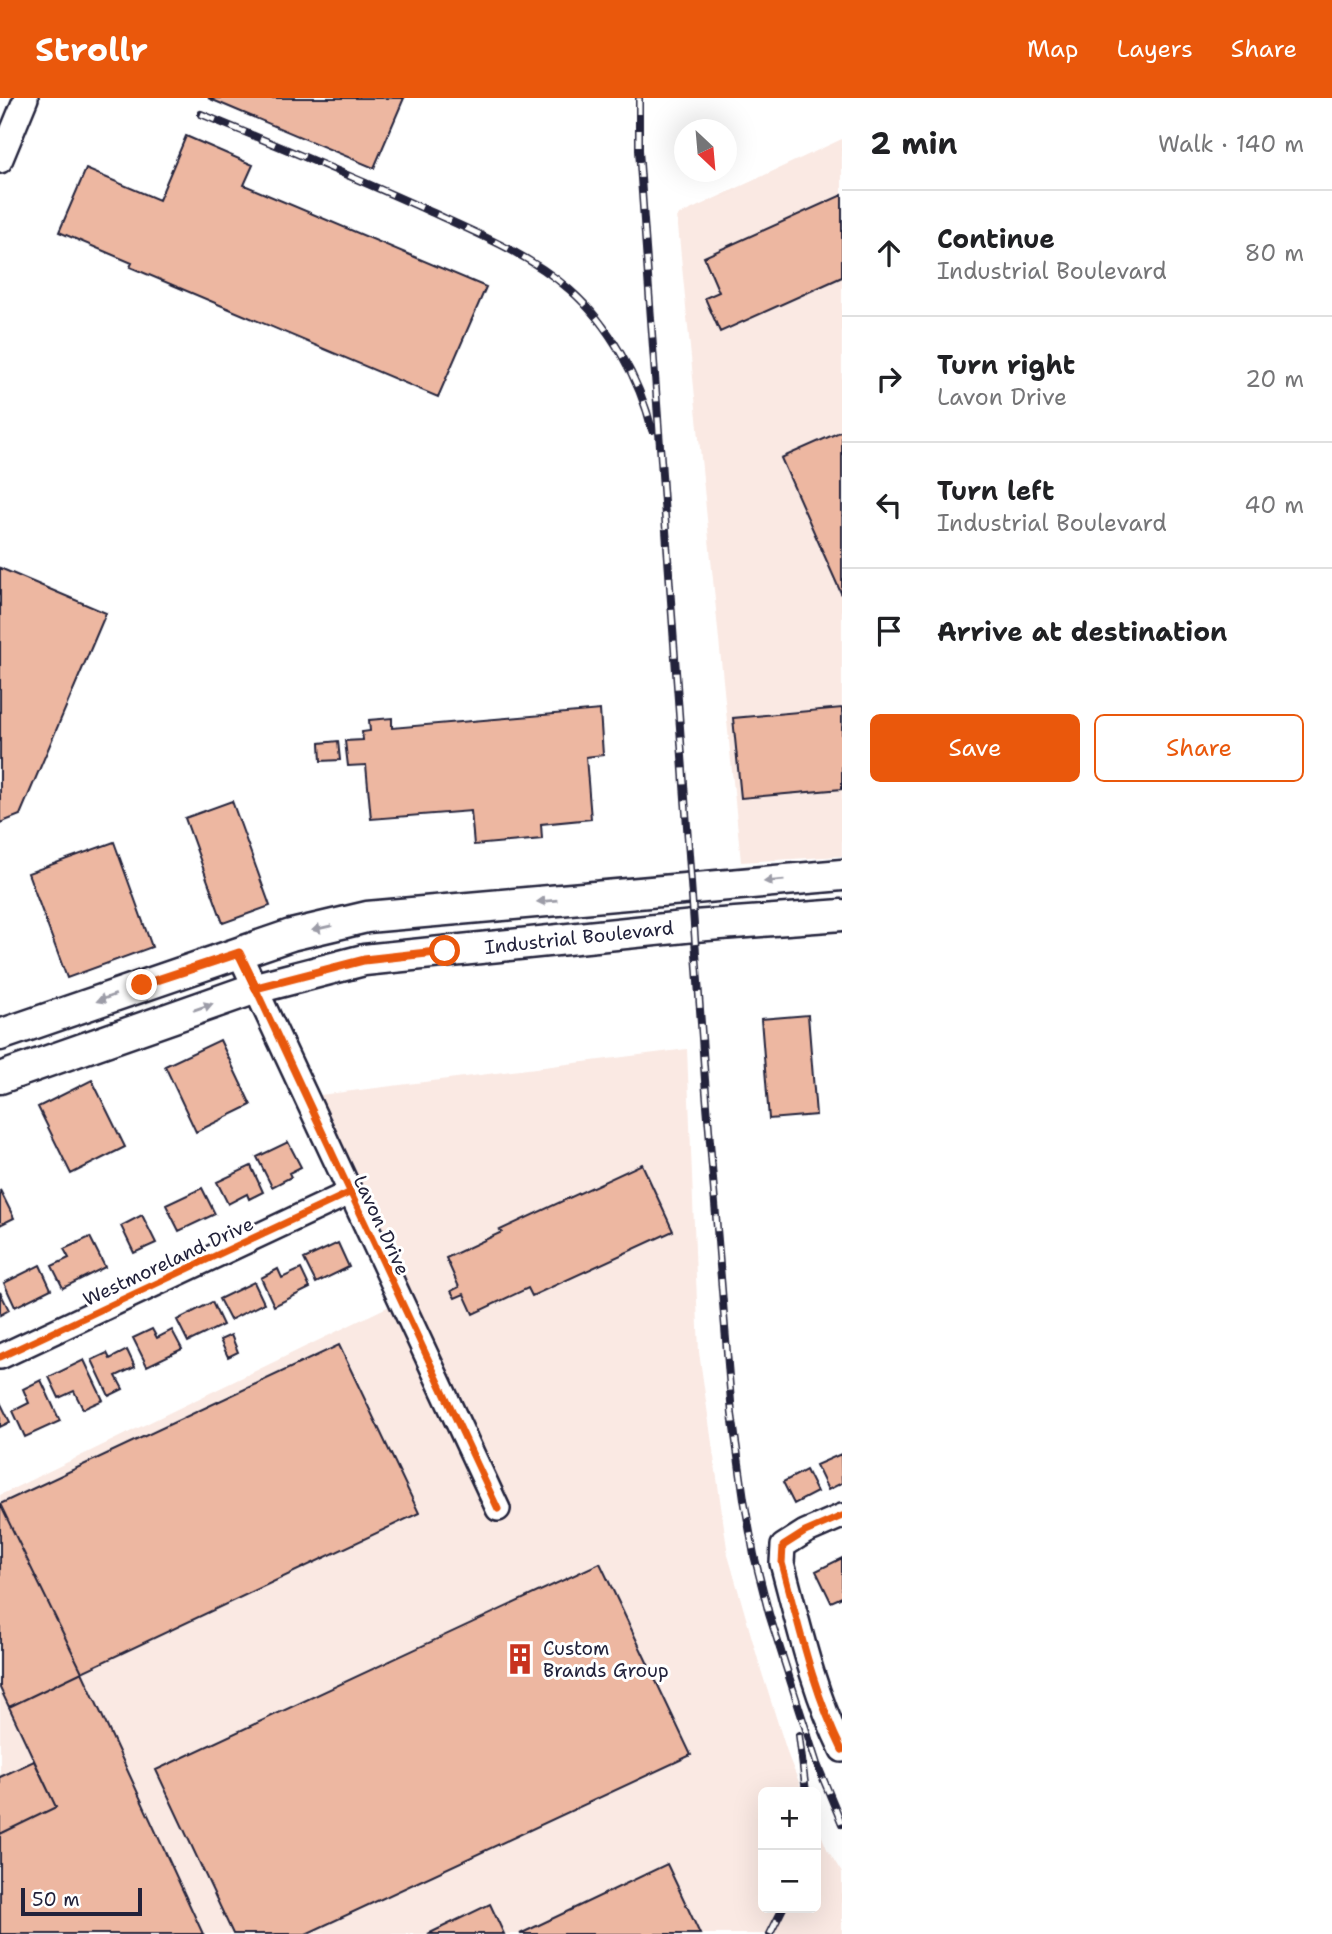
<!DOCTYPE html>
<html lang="en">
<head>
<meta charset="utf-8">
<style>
	:root { --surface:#fff; --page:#f2f2f2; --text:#202124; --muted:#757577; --line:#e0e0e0; --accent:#ea580c }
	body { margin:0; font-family:"Shantell Sans",sans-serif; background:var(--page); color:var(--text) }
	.controls { position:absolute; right:21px; bottom:21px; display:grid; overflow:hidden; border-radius:10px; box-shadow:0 7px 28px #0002 }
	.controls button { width:63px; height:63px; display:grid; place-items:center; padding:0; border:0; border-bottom:2px solid var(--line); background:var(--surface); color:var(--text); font:35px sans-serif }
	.compass { position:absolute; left:674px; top:21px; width:63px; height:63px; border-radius:50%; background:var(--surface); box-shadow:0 7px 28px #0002; rotate:154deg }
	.scale { position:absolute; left:21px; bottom:18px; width:121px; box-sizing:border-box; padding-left:7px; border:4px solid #22223b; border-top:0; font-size:19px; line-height:24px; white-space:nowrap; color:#22223b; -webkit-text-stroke:5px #fff; paint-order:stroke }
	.stop { position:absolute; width:21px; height:21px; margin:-16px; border:5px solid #ea580c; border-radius:50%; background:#fff }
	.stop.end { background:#ea580c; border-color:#fff; box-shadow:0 2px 7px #0008 }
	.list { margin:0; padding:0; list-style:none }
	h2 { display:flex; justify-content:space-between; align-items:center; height:91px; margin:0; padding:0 28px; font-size:30px }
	h2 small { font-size:23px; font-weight:400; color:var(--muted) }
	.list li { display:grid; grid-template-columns:46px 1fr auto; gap:21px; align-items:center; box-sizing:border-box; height:126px; padding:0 28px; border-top:2px solid var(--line) }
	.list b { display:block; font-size:26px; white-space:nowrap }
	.list p { margin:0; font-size:23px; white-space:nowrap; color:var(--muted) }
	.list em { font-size:23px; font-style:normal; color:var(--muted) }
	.actions { display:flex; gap:14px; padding:21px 28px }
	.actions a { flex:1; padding:16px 0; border:2px solid var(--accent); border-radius:10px; text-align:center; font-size:24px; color:var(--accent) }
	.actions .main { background:var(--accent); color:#fff }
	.icon { flex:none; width:38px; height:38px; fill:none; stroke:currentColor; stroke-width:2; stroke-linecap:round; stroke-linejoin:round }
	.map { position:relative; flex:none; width:842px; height:1836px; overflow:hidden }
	header { display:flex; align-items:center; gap:42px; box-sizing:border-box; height:98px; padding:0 35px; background:var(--accent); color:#fff }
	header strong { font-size:33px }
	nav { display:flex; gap:38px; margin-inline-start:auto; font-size:24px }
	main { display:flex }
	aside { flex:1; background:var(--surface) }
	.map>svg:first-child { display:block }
</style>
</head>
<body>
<header>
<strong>Strollr</strong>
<nav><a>Map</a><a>Layers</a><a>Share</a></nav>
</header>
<main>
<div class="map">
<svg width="842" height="1836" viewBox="0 0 842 1836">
	<rect width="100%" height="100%" fill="#fff"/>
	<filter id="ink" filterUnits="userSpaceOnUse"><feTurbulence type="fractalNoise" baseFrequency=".0143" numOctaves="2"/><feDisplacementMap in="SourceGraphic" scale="14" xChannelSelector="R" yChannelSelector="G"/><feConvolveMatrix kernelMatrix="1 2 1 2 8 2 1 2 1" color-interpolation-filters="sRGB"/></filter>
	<g filter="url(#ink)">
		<path fill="#fae9e3" d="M842,41V758L741,764L677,118Z
			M687,951L699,1254L728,1457L761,1572L789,1660L803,1694H763V1810H816V1724L827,1751L842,1775V1836H0V1397L412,1197L320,997Z"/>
		<path fill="#edb7a1" stroke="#22223b" stroke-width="2" d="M208,0H404L374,70Z
			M186,38L253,67L244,87L486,189L438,299L130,169L132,165L59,134L86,71L159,102Z
			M842,97V179L720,234L705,200L719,194L704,159Z
			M842,333V494L841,495L781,360Z
			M0,470L106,515L20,717L0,725Z
			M842,610V691L741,700L733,620Z
			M600,612L603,657L586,659L591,721L541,726L542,741L474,747L471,713L371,721L366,667L348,668L345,643L363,642L362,634L370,633L369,622L392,620V630Z
			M338,643L340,662L321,663L320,645Z
			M232,703L270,808L223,825L185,720Z
			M114,744L152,849L67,880L28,775Z
			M808,917L816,1017L769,1021L761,921Z
			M220,942L251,1007L196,1034L165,968Z
			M92,982L125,1049L71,1076L38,1009Z
			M288,1044L301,1069L289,1075L291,1079L272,1089L257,1059Z
			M642,1066L673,1133L532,1198L528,1190L473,1216L464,1196L455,1200L451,1193L459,1189L446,1160L502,1134L500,1132Z
			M251,1068L263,1094L249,1101L247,1096L228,1106L217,1084Z
			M202,1090L215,1116L179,1133L166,1107Z
			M0,1092L14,1120L0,1127Z
			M142,1117L156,1145L134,1155L121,1128Z
			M90,1139L105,1169L63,1190L52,1168L69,1160L64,1151Z
			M338,1145L349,1169L316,1185L304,1161Z
			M40,1167L51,1191L15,1209L4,1185Z
			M278,1171L282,1180L301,1171L310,1190L274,1208L261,1180Z
			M254,1184L264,1205L230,1222L219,1201Z
			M0,1194L9,1212L0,1217Z
			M212,1204L223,1227L188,1244L177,1222Z
			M152,1231L157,1240L172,1232L182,1251L147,1268L133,1240Z
			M231,1237L238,1254L228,1259L220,1242Z
			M339,1247L419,1415L82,1574L0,1406Z
			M127,1252L135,1269L116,1278L123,1291L109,1298L92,1262L107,1255L110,1261Z
			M84,1262L103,1302L83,1311L74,1293L59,1300L49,1279Z
			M41,1282L60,1323L25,1339L13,1313L29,1305L23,1291Z
			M0,1304L10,1324L0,1329Z
			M841,1356L842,1385L828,1392L816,1367Z
			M806,1372L817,1394L794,1406L783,1384Z
			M0,1406L82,1574L9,1609L0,1590Z
			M842,1460V1499L831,1504L816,1473Z
			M600,1465L691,1657L306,1836H233L156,1672Z
			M82,1574L203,1836H0V1736L56,1709L9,1609Z
			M34,1663L56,1709L0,1736V1679Z
			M667,1766L700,1836H520Z
			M490,1806L504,1836H428Z"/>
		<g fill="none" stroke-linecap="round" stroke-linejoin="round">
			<defs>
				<path id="minor" d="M0,63L26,0
					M239,855L498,1411
					M0,1259L349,1095
					M842,1418L805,1434L783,1448L782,1465C799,1528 813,1593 842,1652"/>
				<path id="major" d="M0,937L291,837L367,819L842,777
					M0,980L256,890L364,862L694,828L842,817"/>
			</defs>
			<use href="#minor" stroke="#22223b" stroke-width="28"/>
			<use href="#major" stroke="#22223b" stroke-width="35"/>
			<use href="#minor" stroke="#fff" stroke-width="23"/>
			<use href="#major" stroke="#fff" stroke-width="30"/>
			<defs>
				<path id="rail" d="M639,0V52L705,982L732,1316L744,1401L754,1457L769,1516L817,1666L842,1726
					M201,16C278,48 355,79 431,114C479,136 530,157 570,192C609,226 640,282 652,332
					M799,1637L806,1694
					M770,1836L783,1810"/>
			</defs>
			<use href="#rail" stroke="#22223b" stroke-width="8"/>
			<use href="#rail" stroke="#fff" stroke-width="5" stroke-dasharray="16" stroke-linecap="butt"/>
			<defs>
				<path id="cycleway" d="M239,855L498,1411
					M0,1259L349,1095
					M842,1418L805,1434L783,1448L782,1465C799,1528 813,1593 842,1652"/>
			</defs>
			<use href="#cycleway" stroke="#fff" stroke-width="11"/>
			<use href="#cycleway" stroke="#e8590c" stroke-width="7"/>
		</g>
		<defs><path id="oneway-solid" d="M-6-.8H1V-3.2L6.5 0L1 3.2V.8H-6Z" transform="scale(1.75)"/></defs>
		<g fill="#9c9ca7">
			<use href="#oneway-solid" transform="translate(774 783) rotate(175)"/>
			<use href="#oneway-solid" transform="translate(547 803) rotate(175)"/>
			<use href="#oneway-solid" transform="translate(322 830) rotate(167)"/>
			<use href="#oneway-solid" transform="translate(106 900) rotate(160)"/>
			<use href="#oneway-solid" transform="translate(203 909) rotate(-19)"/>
		</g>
	</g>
	<g fill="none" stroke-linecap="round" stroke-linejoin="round" filter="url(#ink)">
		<path stroke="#ea580c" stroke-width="9" d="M142,887L239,855L256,890L364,862L445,853"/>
	</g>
	<defs>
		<symbol id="building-bare" viewBox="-9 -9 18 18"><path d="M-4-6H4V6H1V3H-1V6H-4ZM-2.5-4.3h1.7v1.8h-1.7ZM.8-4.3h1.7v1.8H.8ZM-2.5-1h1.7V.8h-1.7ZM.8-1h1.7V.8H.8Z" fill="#c8321e" stroke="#fff" stroke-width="2.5" paint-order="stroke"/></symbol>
	</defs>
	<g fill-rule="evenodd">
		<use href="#building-bare" x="498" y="1539" width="44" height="44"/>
	</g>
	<g text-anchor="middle" stroke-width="6" stroke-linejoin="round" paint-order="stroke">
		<g font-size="19" fill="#22223b" stroke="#fff">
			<text transform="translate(579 839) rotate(-6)" y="7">Industrial Boulevard</text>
			<text transform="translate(382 1127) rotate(65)" y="7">Lavon Drive</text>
			<text transform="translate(168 1163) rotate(-25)" y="7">Westmoreland Drive</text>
		</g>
		<g font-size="19" fill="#22223b" stroke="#fff" text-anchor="start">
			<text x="543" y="1557">Custom<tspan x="543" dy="22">Brands Group</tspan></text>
		</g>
	</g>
</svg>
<div class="controls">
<button>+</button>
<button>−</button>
</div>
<svg class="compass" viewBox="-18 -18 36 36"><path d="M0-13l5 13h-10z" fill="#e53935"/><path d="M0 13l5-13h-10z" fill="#757577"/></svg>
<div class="scale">50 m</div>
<div class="stop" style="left:445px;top:853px"></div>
<div class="stop end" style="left:142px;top:887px"></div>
</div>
<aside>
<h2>2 min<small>Walk · 140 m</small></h2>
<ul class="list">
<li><svg class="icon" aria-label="ahead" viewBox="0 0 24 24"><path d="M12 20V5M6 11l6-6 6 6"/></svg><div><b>Continue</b><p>Industrial Boulevard</p></div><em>80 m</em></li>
<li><svg class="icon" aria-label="right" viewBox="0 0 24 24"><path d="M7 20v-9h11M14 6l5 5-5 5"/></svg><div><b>Turn right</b><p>Lavon Drive</p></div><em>20 m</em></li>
<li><svg class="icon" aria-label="left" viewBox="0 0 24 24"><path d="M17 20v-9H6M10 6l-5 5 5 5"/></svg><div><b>Turn left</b><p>Industrial Boulevard</p></div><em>40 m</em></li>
<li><svg class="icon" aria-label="arrive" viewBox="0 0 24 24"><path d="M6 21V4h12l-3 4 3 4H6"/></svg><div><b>Arrive at destination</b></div></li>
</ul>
<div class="actions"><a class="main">Save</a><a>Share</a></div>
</aside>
</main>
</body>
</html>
